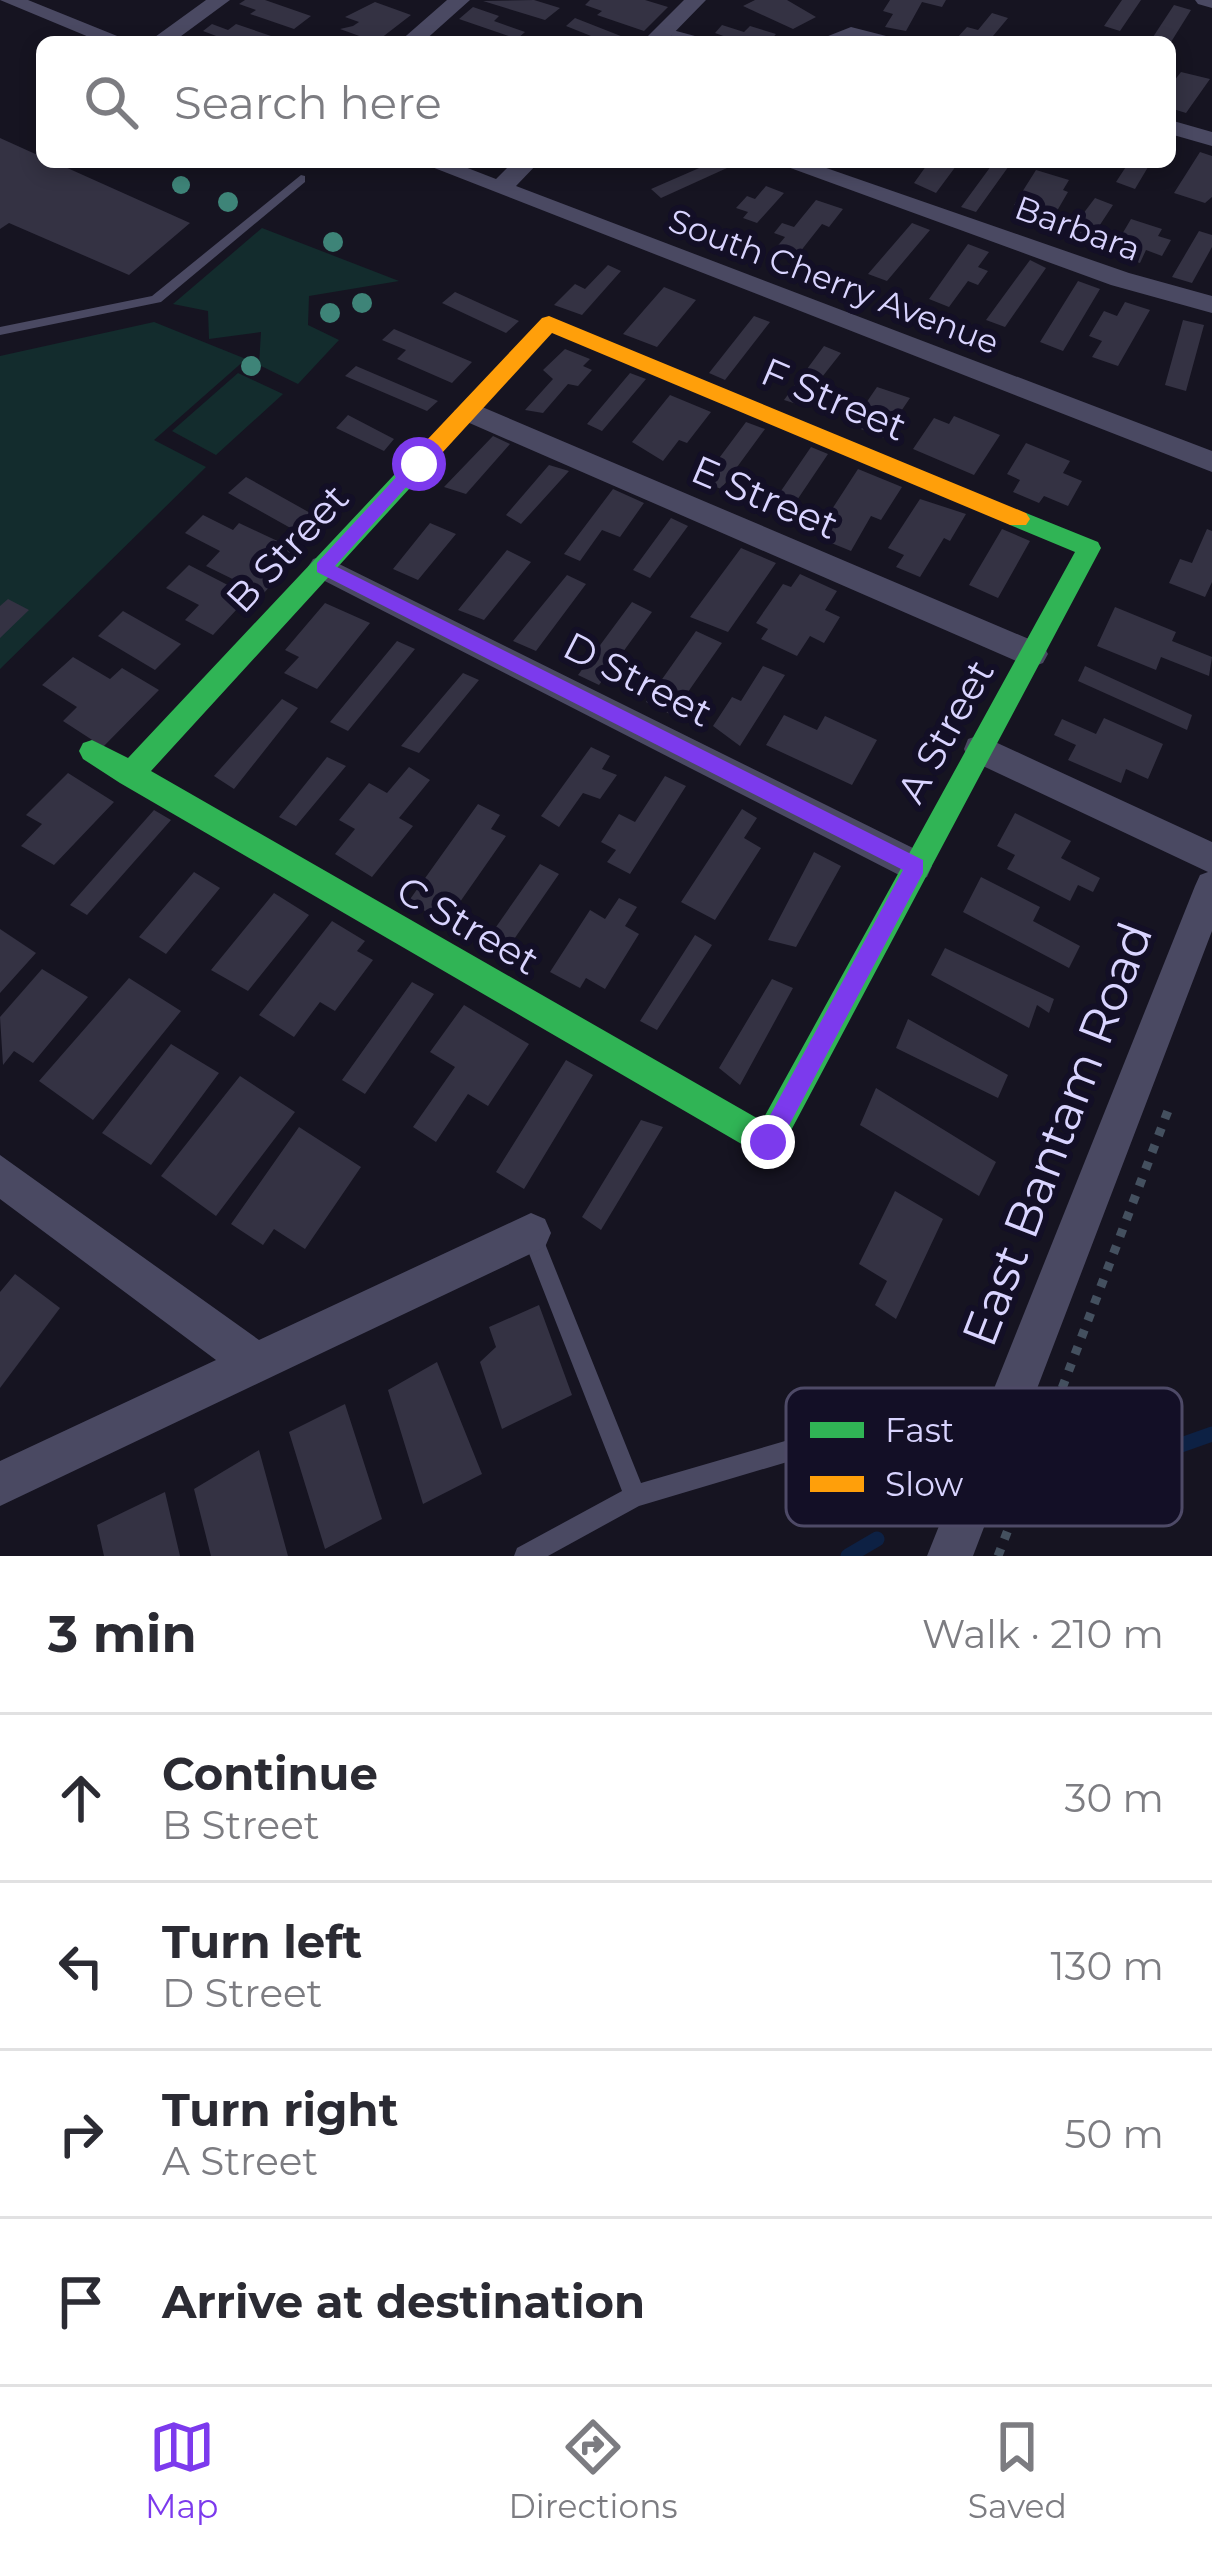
<!DOCTYPE html>
<html lang="en">
<head>
<meta charset="utf-8">
<style>
	:root { --surface:#fff; --page:#f2f2f3; --text:#2b2b33; --muted:#7c7c81; --line:#e1e1e2; --accent:#7c3aed }
	body { margin:0; font-family:Montserrat,sans-serif; background:var(--page); color:var(--text) }
	.stop { position:absolute; width:36px; height:36px; margin:-27px; border:9px solid #7c3aed; border-radius:50%; background:#fff }
	.stop.end { background:#7c3aed; border-color:#fff; box-shadow:0 3px 12px #0008 }
	.list { margin:0; padding:0; list-style:none }
	h2 { display:flex; justify-content:space-between; align-items:center; height:156px; margin:0; padding:0 48px; font-size:51px }
	h2 small { font-size:39px; font-weight:400; color:var(--muted) }
	.list li { display:grid; grid-template-columns:78px 1fr auto; gap:36px; align-items:center; box-sizing:border-box; height:168px; padding:0 48px; border-top:3px solid var(--line) }
	.list b { display:block; font-size:45px; white-space:nowrap }
	.list p { margin:0; font-size:39px; white-space:nowrap; color:var(--muted) }
	.list em { font-size:39px; font-style:normal; color:var(--muted) }
	.icon { flex:none; width:66px; height:66px; fill:none; stroke:currentColor; stroke-width:2; stroke-linecap:round; stroke-linejoin:round }
	.map { position:relative; flex:none; width:1212px; height:1556px; overflow:hidden }
	.search { position:absolute; background:var(--surface); box-shadow:0 6px 18px #0003; left:36px; right:36px; top:36px; height:132px; display:flex; align-items:center; gap:30px; box-sizing:border-box; padding:0 42px; border-radius:18px; color:var(--muted); font-size:45px }
	.sheet { height:828px; background:var(--surface) }
	nav { display:flex; justify-content:space-around; align-items:center; box-sizing:border-box; height:168px; border-top:3px solid var(--line); background:var(--surface); font-size:33px; color:var(--muted) }
	nav a { display:grid; justify-items:center; gap:6px }
	nav .on { color:var(--accent) }
	.map>svg:first-child { display:block }
</style>
</head>
<body>
<div class="map">
<svg width="1212" height="1556" viewBox="0 0 1212 1556">
	<rect width="100%" height="100%" fill="#161421"/>
	<path fill="#132c2d" d="M262,228L399,281L309,296L308,325L339,340L298,384L259,365L261,332L209,339L208,311L173,304Z
		M154,322L246,359L154,440L206,467L0,669V356Z
		M238,373L283,394L216,455L172,431Z"/>
	<g fill="none" stroke-linecap="round" stroke-linejoin="round">
		<path stroke="#0d2144" stroke-width="15" d="M1051,1491L1212,1434
			M848,1556L877,1539"/>
	</g>
	<path fill="#343243" d="M245,0H265L311,16L294,29L250,14L256,10L239,4Z
		M534,0L560,8L545,20L483,1Z
		M590,0H645L668,7L644,31L597,15L602,11L585,5Z
		M755,0H787L816,17L793,29L743,6Z
		M890,0H946L942,7L922,2L906,31L885,27L893,14L883,11Z
		M1122,0H1141L1120,31L1104,26Z
		M375,2L411,15L376,42L340,29L353,26L359,22L345,17Z
		M1174,5L1191,10L1171,42L1153,37Z
		M473,7L499,16L494,21L525,32L517,39L459,19Z
		M992,13L1008,18L988,42L956,39L967,27L978,30Z
		M575,18L636,42H606L566,26Z
		M212,24L228,30L236,24L277,38L232,42L203,31Z
		M722,25L744,32L750,26L776,34L769,42H725L729,38L715,33Z
		M1181,72L1210,79L1186,113L1170,108V86Z
		M0,138L42,157V162H54L190,223L129,275L9,223L0,229Z
		M1200,152L1212,156V197L1205,203L1174,193Z
		M713,162L727,168L661,198L651,189Z
		M929,162H959L936,193L914,183Z
		M994,162L1011,163L976,212L961,207Z
		M1129,162H1151L1135,189L1116,182Z
		M1036,170L1069,180L1063,190L1068,192L1050,223L1042,220L1038,227L1022,222L1030,210L1014,205Z
		M766,186L784,193L757,223L743,218L748,212L736,208L747,196L755,199Z
		M1095,198L1113,205L1088,243L1067,235Z
		M816,200L843,209L829,227L822,224L796,257L775,249L785,237L774,233L782,223L794,227Z
		M1131,219L1162,229L1158,236L1171,240L1162,256L1146,250L1140,263L1111,253Z
		M912,223L930,230L887,281L868,274Z
		M1199,231L1212,235V247L1192,283L1172,277Z
		M968,244L989,252L978,267L988,271L978,285L968,281L949,307L929,299Z
		M1030,260L1046,268L1005,327L986,320Z
		M608,265L621,271L582,315L554,305L575,284L585,289Z
		M1078,281L1100,289L1063,351L1040,342Z
		M664,287L696,300L657,347L623,334Z
		M455,292L519,321L506,333L442,303Z
		M1125,302L1150,310L1118,366L1092,357L1102,341L1089,336L1104,311L1117,316Z
		M754,316L770,322L725,380L709,373Z
		M1183,320L1204,325L1186,391L1165,385Z
		M394,329L472,362L452,383L397,359L406,350L382,340Z
		M824,346L841,353L800,405L784,400Z
		M565,349L590,359L583,366L592,370L578,386L568,384L543,413L525,410L553,379L543,370Z
		M356,366L438,401L427,411L345,376Z
		M630,373L646,379L602,431L587,424Z
		M877,387L910,398L883,438L851,425Z
		M670,395L711,412L687,443L679,440L663,461L632,442Z
		M348,415L394,439L384,451L336,428Z
		M954,416L1000,435L974,475L913,449L934,418L949,424Z
		M746,422L765,429L721,489L702,481Z
		M493,436L510,444L466,494L444,487Z
		M1026,443L1070,461L1063,473L1082,481L1068,506L1044,496L1039,503L1013,492L1020,480L1007,474Z
		M811,447L828,454L787,515L770,507Z
		M549,465L569,471L521,524L506,515Z
		M858,469L902,487L881,520L871,516L851,551L824,540L834,524L825,520Z
		M246,477L321,519L303,535L228,493Z
		M613,489L644,503L620,537L602,530L580,561L564,554Z
		M920,499L966,514L950,541L944,538L920,577L896,567L904,555L888,548Z
		M203,515L233,530L239,523L301,552L263,594L206,566L220,551L185,533Z
		M671,518L688,526L650,578L633,570Z
		M430,523L456,534L418,580L393,569Z
		M1002,529L1030,541L998,598L969,585Z
		M1207,529L1212,531V582L1205,597L1169,583L1180,559L1192,563Z
		M741,548L776,563L728,632L690,617Z
		M507,550L531,562L484,620L458,610Z
		M189,565L249,596L213,635L185,620L199,605L166,588Z
		M800,574L837,591L825,610L840,617L824,643L810,636L797,656L761,639L768,629L756,623L783,584L791,587Z
		M567,575L586,584L536,651L513,641Z
		M8,599L29,610L0,638V606Z
		M632,602L652,612L599,685L578,675Z
		M325,603L370,623L317,689L284,673L299,657L285,650Z
		M1115,607L1176,632L1172,641L1212,657L1209,676L1161,657L1156,670L1097,646Z
		M123,611L181,644L155,670L98,636Z
		M696,631L722,643L672,715L646,702Z
		M397,641L415,649L348,731L330,722Z
		M73,657L110,679L122,668L159,690L103,747L63,721L77,707L42,685Z
		M763,666L785,675L740,746L713,726L732,697L741,701Z
		M1085,666L1192,715L1187,730L1078,681Z
		M463,673L479,680L419,753L401,746Z
		M282,699L298,708L234,789L214,776Z
		M784,715L817,730L825,716L877,740L852,785L766,745Z
		M1104,718L1163,744L1148,779L1126,769L1121,783L1068,760L1076,745L1054,735L1062,719L1096,734Z
		M591,747L610,756L602,769L617,775L600,799L583,793L559,827L541,816Z
		M327,757L346,766L296,826L279,817Z
		M409,767L430,780L399,818L413,826L372,877L335,854L355,829L339,820L369,783L387,793Z
		M68,773L114,802L54,865L21,846L42,824L26,815Z
		M665,776L686,786L630,874L607,862L616,850L601,842L619,814L635,822Z
		M478,804L500,815L491,829L506,836L446,922L408,902Z
		M742,809L757,818L744,838L761,848L715,920L681,902Z
		M154,810L171,820L87,915L70,905Z
		M1015,813L1071,841L1061,858L1100,878L1093,892L1078,885L1070,901L1007,869L1015,855L997,846Z
		M814,852L841,866L796,947L768,940Z
		M540,864L559,874L508,948L489,937Z
		M194,872L220,888L166,954L139,937Z
		M981,877L1040,907L1033,921L1080,946L1069,968L963,912Z
		M274,893L309,915L248,991L211,970Z
		M619,898L637,907L625,926L639,934L605,989L586,978L580,988L550,972L590,910L605,919Z
		M332,921L365,941L357,951L373,960L335,1011L320,1002L294,1037L259,1015Z
		M0,929L36,953L0,993Z
		M695,935L712,945L657,1030L640,1021Z
		M945,948L1054,999L1049,1013L1037,1005L1029,1028L931,975Z
		M42,969L88,997L33,1063L14,1051L3,1065L0,1017Z
		M129,978L181,1011L93,1120L39,1081Z
		M772,979L793,988L740,1085L719,1068Z
		M412,982L434,994L365,1094L342,1080Z
		M464,1005L529,1044L488,1106L468,1094L436,1142L413,1127L455,1067L430,1052Z
		M908,1019L1008,1075L998,1098L896,1048Z
		M171,1044L219,1073L151,1165L102,1133Z
		M566,1060L593,1075L524,1189L496,1172Z
		M240,1076L295,1112L216,1216L161,1176Z
		M876,1088L996,1162L979,1196L860,1125Z
		M641,1120L663,1127L601,1230L582,1217Z
		M299,1127L361,1167L305,1249L274,1229L263,1245L231,1224Z
		M895,1191L943,1219L896,1319L875,1305L887,1281L859,1264Z
		M15,1274L60,1308L0,1388V1292Z
		M539,1305L572,1395L502,1429L480,1362L496,1347L489,1327Z
		M437,1362L482,1474L423,1504L388,1390Z
		M345,1404L382,1519L325,1549L289,1432Z
		M259,1450L288,1556H211L194,1489Z
		M165,1492L180,1556H104L97,1525Z"/>
	<g fill="none" stroke-linecap="round" stroke-linejoin="round">
		<path stroke="#44505f" stroke-width="9" stroke-dasharray="8 10" stroke-linecap="butt" d="M998,1556L1169,1108"/>
		<path fill="#4a4962" fill-rule="evenodd" d="M665,28L710,40L711,42H694L661,33V29Z
			M301,175L305,176V182L161,302L0,335V327L152,296Z
			M531,1223L538,1226L641,1483L833,1427L841,1430L844,1438L841,1446L639,1506L548,1556H514L517,1548L622,1491L521,1233L524,1226Z"/>
		<path fill="#4a4962" fill-rule="evenodd" d="M0,0H28L132,42H101Z
			M206,0H230L173,42H148Z
			M447,0H470L423,42H399Z
			M684,0H706L665,42H642Z
			M1195,0H1212V8L1198,4Z
			M851,27L890,37L893,42H813Z
			M1170,120L1212,132V146L1170,134Z
			M419,162H452L496,179L513,162H539L516,186L1212,451V472Z
			M774,162H809L1129,273L1212,296V313L1111,285Z
			M468,401L1043,645L1048,654L1043,663L1032,667L1021,663L458,418L454,411Z
			M323,556L927,855L932,866L927,877L915,881L903,877L313,575L308,567L313,559Z
			M980,735L1212,842V931L973,1556H927L1195,886L1200,875L1208,872L968,759L964,749L968,739Z
			M0,1155L259,1340L531,1213L545,1219L551,1233L545,1247L0,1506V1461L216,1360L0,1199Z"/>
		<path fill="#30b455" fill-rule="evenodd" d="M434,439L445,447L442,453L151,771L762,1121L1075,552L1010,525L1006,519L1010,513H1026L1098,542L1101,548L779,1153L768,1158L757,1153L120,783L83,759L79,751L83,743L92,740L128,758L426,441Z"/>
		<path fill="#ff9f0a" fill-rule="evenodd" d="M549,316L1026,513L1030,519L1026,525H1010L552,333L442,453H426V441L542,318Z"/>
	</g>
	<g fill="#3e8478">
		<circle cx="181" cy="185" r="9"/>
		<circle cx="228" cy="202" r="10"/>
		<circle cx="333" cy="242" r="10"/>
		<circle cx="362" cy="303" r="10"/>
		<circle cx="330" cy="313" r="10"/>
		<circle cx="251" cy="366" r="10"/>
	</g>
	<path fill="#7c3aed" d="M413,459L427,464L335,566L923,860V873L776,1150H760V1134L903,870L317,572V563Z"/>
	<g text-anchor="middle" stroke-width="12" stroke-linejoin="round" paint-order="stroke">
		<g font-size="33" fill="#d9d4ff" stroke="#130f26">
			<text transform="translate(1078 228) rotate(20)" y="12">Barbara</text>
			<text transform="translate(834 281) rotate(21)" y="12">South Cherry Avenue</text>
		</g>
		<g font-size="39" fill="#d9d4ff" stroke="#130f26">
			<text transform="translate(834 399) rotate(23)" y="14">F Street</text>
			<text transform="translate(765 497) rotate(23)" y="14">E Street</text>
			<text transform="translate(287 548) rotate(-47)" y="14">B Street</text>
			<text transform="translate(638 679) rotate(27)" y="14">D Street</text>
			<text transform="translate(945 731) rotate(-61)" y="14">A Street</text>
			<text transform="translate(468 925) rotate(30)" y="14">C Street</text>
		</g>
		<g font-size="48" fill="#d9d4ff" stroke="#130f26">
			<text transform="translate(1057 1134) rotate(-69)" y="17">East Bantam Road</text>
		</g>
	</g>
	<rect x="786" y="1388" width="396" height="138" rx="18" fill="#130f26" stroke="#4e4a67" stroke-width="3"/>
	<rect x="810" y="1422" width="54" height="16" fill="#30b455"/>
	<rect x="810" y="1476" width="54" height="16" fill="#ff9f0a"/>
	<g font-size="33" fill="#d9d4ff">
		<text x="885" y="1442">Fast</text>
		<text x="885" y="1496">Slow</text>
	</g>
</svg>
<div class="stop" style="left:419px;top:464px"></div>
<div class="stop end" style="left:768px;top:1142px"></div>
<div class="search"><svg class="icon" aria-label="search" viewBox="0 0 24 24"><circle cx="10" cy="10" r="6"/><path d="M15 15l6 6"/></svg>Search here</div>
</div>
<section class="sheet">
<h2>3 min<small>Walk · 210 m</small></h2>
<ul class="list">
<li><svg class="icon" aria-label="ahead" viewBox="0 0 24 24"><path d="M12 20V5M6 11l6-6 6 6"/></svg><div><b>Continue</b><p>B Street</p></div><em>30 m</em></li>
<li><svg class="icon" aria-label="left" viewBox="0 0 24 24"><path d="M17 20v-9H6M10 6l-5 5 5 5"/></svg><div><b>Turn left</b><p>D Street</p></div><em>130 m</em></li>
<li><svg class="icon" aria-label="right" viewBox="0 0 24 24"><path d="M7 20v-9h11M14 6l5 5-5 5"/></svg><div><b>Turn right</b><p>A Street</p></div><em>50 m</em></li>
<li><svg class="icon" aria-label="arrive" viewBox="0 0 24 24"><path d="M6 21V4h12l-3 4 3 4H6"/></svg><div><b>Arrive at destination</b></div></li>
</ul>
</section>
<nav>
<a class="on"><svg class="icon" aria-label="map" viewBox="0 0 24 24"><path d="M3 6l6-2 6 2 6-2v14l-6 2-6-2-6 2zM9 4v14M15 6v14"/></svg>Map</a>
<a><svg class="icon" aria-label="directions" viewBox="0 0 24 24"><path d="M12 3l9 9-9 9-9-9zM9 14v-3h6M13 9l2 2-2 2"/></svg>Directions</a>
<a><svg class="icon" aria-label="saved" viewBox="0 0 24 24"><path d="M7 4h10v16l-5-4-5 4z"/></svg>Saved</a>
</nav>
</body>
</html>
